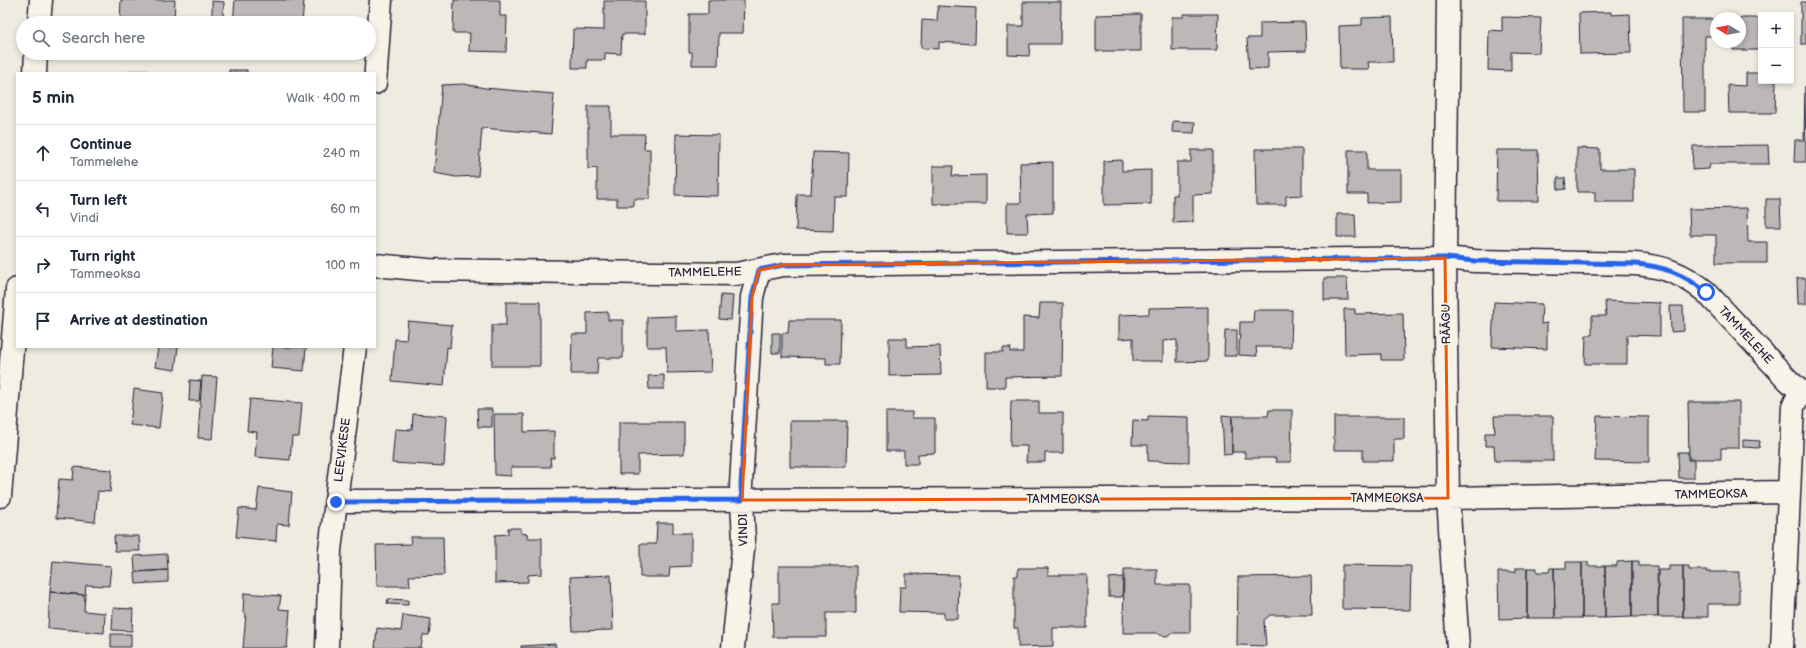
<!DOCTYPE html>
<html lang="en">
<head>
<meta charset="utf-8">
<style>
	:root { --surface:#fff; --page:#f2f2f3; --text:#1f2937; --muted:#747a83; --line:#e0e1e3 }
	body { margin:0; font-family:"Balsamiq Sans",sans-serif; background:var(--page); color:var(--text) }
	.controls { position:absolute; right:12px; top:12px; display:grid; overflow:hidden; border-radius:0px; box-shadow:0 2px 6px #0003 }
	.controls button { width:36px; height:36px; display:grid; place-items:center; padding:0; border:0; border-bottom:1px solid var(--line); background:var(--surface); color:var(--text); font:20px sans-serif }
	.compass { position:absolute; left:1710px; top:12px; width:36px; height:36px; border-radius:50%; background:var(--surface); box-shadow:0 2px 6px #0003; rotate:280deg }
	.stop { position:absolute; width:12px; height:12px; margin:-9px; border:3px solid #2563eb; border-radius:50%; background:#fff }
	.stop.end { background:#2563eb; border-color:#fff; box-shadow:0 1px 4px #0008 }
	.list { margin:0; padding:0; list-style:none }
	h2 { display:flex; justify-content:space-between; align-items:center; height:52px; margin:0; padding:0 16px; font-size:17px }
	h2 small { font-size:13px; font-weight:400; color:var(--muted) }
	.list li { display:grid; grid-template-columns:26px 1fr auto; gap:12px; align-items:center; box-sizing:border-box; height:56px; padding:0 16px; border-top:1px solid var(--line) }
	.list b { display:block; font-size:15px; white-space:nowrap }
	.list p { margin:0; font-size:13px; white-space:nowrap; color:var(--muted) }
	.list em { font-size:13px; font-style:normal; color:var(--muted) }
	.icon { flex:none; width:22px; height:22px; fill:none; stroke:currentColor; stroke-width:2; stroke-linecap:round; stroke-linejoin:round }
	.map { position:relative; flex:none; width:1806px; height:648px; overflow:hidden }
	.search { position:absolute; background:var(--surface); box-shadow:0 2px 6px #0003; left:16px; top:16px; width:360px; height:44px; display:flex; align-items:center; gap:10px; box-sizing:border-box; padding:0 14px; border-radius:22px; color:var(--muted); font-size:15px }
	.panel { position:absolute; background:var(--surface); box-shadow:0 2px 6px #0003; left:16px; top:72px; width:360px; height:276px; border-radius:0px }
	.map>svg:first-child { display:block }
</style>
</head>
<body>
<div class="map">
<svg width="1806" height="648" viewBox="0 0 1806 648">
	<rect width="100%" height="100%" fill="#eeebe1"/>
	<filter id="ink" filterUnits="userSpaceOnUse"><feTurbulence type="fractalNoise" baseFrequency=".025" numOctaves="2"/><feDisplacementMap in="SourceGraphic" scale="8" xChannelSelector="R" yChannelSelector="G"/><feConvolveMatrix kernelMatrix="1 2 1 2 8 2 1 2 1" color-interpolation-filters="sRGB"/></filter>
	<g filter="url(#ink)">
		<path fill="#bbb8b7" stroke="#22223b" d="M121,0H175L174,21L150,20V23H120Z
			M235,0H304L302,23H233Z
			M454,0H500V16H507L506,52L469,51L470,33H453Z
			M708,0H744L743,33H719L718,65H692V52H689V14H708Z
			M212,1L224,2L223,19H212Z
			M604,1H645V34H622L621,54L605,53V60H587V68H572L573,29L604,30Z
			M1023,2H1061L1060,44H1030L1029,56L1008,55V26H1023Z
			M1801,2H1806V44H1801Z
			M938,6L976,8L975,44L939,42V49L921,48L922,20L937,21Z
			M1611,12V15L1630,14L1631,53L1580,54L1579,13Z
			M1141,14V51H1096V15Z
			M1184,14H1218L1217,50H1172V17H1184Z
			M1392,17L1393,62H1368L1369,69H1340L1339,26L1362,25V18Z
			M1502,17L1541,18L1539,53L1511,52V71L1488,70L1489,30L1502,31Z
			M1740,18H1760V50H1733V42H1740Z
			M1682,19H1716V36H1705V112H1683Z
			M1305,22L1306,51L1268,52V68L1249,69L1247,38H1260V23Z
			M229,70H247V73H229Z
			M130,71H148V73H129Z
			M1746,73H1761V81H1776L1775,113H1729L1728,85L1746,86Z
			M464,84L485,88L554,94L551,134L482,128L478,176L456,177L434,173L442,85Z
			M1805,86L1806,162H1794L1795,140H1804Z
			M588,106H611V134H645L644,149H650V199H634V206H617V199H597V168L588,169Z
			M1173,121L1195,122L1194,133L1172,132Z
			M676,134L719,135L718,196L675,195Z
			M1768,145L1769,164H1710L1709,169L1692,170L1693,146Z
			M1577,148L1600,149V169H1634V202H1595V192H1577Z
			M1255,149H1302V195L1286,196V205H1256Z
			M1191,150H1213V194L1193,195V222L1173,223V195H1177V162H1191Z
			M1348,150H1367V170H1401V202L1367,203V194H1348Z
			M1497,150H1538L1539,201H1496Z
			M813,152L849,153L848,197H834L833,231L796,230L797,194H811Z
			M1122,160V171L1151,170V204L1104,205V161Z
			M1053,162V213L1027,214L1028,233H1007V203H1021L1020,163Z
			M933,166H953L952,176L986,175V204H933Z
			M1557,178H1565L1566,189L1558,190Z
			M1766,199H1780L1781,226H1766Z
			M1747,208L1748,242H1767V263H1716V235H1690L1689,209Z
			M1337,214H1355L1356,237H1337Z
			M1324,278H1347L1348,300H1324Z
			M1797,278H1806V304H1798Z
			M721,295L733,296L731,320L719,319Z
			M1605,301L1660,303V336L1627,335V364H1585L1586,335H1592V316H1606Z
			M506,302H540V366H492V325H506Z
			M1494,302L1542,304L1541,324L1547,323V349L1492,347Z
			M1040,303H1063L1062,376L1005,377V387H986V352H1003V348H1011L1010,352H1023V317L1039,318Z
			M1670,306H1683L1684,331L1671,332Z
			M1208,307V361L1177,362V340L1163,341V361H1133V338L1119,339V315L1149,314V308Z
			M1344,309H1355V314L1403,313L1404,360H1381V354L1345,355Z
			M1254,310H1292L1291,347H1256L1257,356L1239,355L1240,322H1253Z
			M608,312V320H623V358H598L597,374H571L572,334H587V313Z
			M676,316V331L709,330L711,372L667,373L666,347H647V317Z
			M789,320H841L840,364H826V358L782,357V333H788Z
			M408,321L452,325L450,348L447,347L444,386L392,381L395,339L406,340Z
			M1225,330H1237V356H1224Z
			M772,333H780V353H772Z
			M889,338H907V347L940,346L941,375L889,376Z
			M158,347H178L175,370L155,367Z
			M273,347H306L304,371L271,368Z
			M664,375V389H649L648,376Z
			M202,376L217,377L212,439L198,438Z
			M190,380L201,381L199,401H189Z
			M134,389L163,393L159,428L130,425Z
			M250,399L302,403L299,437H292L290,460L255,457L257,432L247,431Z
			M1011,401H1039V413H1063V453H1045V462H1026L1027,446H1010Z
			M1688,402H1739V448H1721V459H1689Z
			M477,409H492V427H478Z
			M1269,410H1292L1291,462H1276V458H1245V452H1232V416H1268Z
			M886,412H912V418H935V453L918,454V464H904V451H886Z
			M413,414L447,416L444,466L392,463L395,429L412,430Z
			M494,414H524V432L554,431V458H550L551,467H511V476L495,475Z
			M1222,415L1232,416V454L1224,455Z
			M1148,416L1189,417V462L1148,461V445H1132L1133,420L1148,421Z
			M1494,416H1553V461H1495L1494,446H1485V433H1495Z
			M1597,416L1649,417V462L1595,461Z
			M1334,417H1404V439H1394V461H1363V450H1334Z
			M790,421H847L846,467H790Z
			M619,422H684V454L638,455V474H619Z
			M1743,440L1760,441L1759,448L1743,447Z
			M1678,452H1688V460H1694V478H1679Z
			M74,467L112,470L110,492L98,491L95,522L56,518L59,479L73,480Z
			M259,488L292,492L289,525L277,524L276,541L236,537L239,508L256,510Z
			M657,523H673V533H691V566L670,567L669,577H640V544H656Z
			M508,528H521V533L528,534L527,538H542V574L528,575V582L495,583V535L508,534Z
			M114,536H139L140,551H115Z
			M410,537H443L444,575L409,576L410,586H377L376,545L411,544Z
			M167,554L168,570L135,572L134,556Z
			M53,561L111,566L109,586L86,585L85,595L50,592Z
			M1632,561H1639V566H1657L1658,617H1632Z
			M1632,561V617L1605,618V566H1617V562Z
			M1566,562H1582V618H1555L1554,568H1566Z
			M1582,562H1588V566H1605V618H1582Z
			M1342,565L1411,566L1410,610L1342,609Z
			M779,566H856V613H826V637H773L772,603H779Z
			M1669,566H1683V617H1658V570H1669Z
			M1683,566H1689V570H1707V572H1739V604H1708V617H1683Z
			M1018,568H1048V575H1087V628H1053V646L1018,647V628H1014V576H1018Z
			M1516,568H1527V618L1499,619L1498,572H1516Z
			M1527,568H1537V572H1549L1550,568H1554L1555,618H1527Z
			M1124,569H1157V585H1190V633H1171L1167,636L1160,635L1157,633H1123Z
			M168,570V582L136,584L135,572Z
			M906,574L959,575L958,619H944V613L899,612L900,587H906Z
			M611,575L613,630L573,631L570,577Z
			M1311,576L1312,615H1270L1264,620L1266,646L1237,645L1238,577Z
			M1123,577L1122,597H1109V578Z
			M50,592L85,595L84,611L105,613L104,633L48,628Z
			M244,593L281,596L279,609L290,610L287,648H243L246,614L243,613Z
			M388,599L408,600V605L387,604Z
			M113,608L133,609L132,631L112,630Z
			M403,615L431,619L429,635H423L421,648H375L377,628L401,631Z
			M111,634H131V647H111Z
			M555,644L556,648H521V646Z"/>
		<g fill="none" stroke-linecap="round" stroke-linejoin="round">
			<defs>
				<path id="minor" d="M1448,0L1445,258L1448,498L1458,648
					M39,23L41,0
					M35,73L36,53
					M375,83L381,0
					M375,265L428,270L736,274L783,265L1445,258L1475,261L1635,264C1663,266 1684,274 1706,292L1788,380L1801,392H1806
					M0,496L17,289
					M336,501L1448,498L1789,492
					M327,648L330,550L355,347
					M733,648L744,539L741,485L752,297L759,270
					M1782,648L1793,406L1801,392"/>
			</defs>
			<use href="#minor" stroke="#22223b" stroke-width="25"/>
			<use href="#minor" stroke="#f7f3e8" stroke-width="22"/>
		</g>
	</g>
	<g fill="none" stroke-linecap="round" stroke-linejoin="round" filter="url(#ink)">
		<path stroke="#2563eb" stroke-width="5" d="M336,502L742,500L741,485L752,297L759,270L783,265L1446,258L1475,261L1635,264C1663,266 1684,274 1706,292"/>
	</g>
	<path fill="none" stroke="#e8590c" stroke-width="3" stroke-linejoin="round" d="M1445,258L1448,498L742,500L752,297L759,270L783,265Z"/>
	<g text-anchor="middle" stroke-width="3.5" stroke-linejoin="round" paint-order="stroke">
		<g font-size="12" fill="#22223b" stroke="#f7f3e8">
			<text transform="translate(705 272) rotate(-1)" y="4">TAMMELEHE</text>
			<text transform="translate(1446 324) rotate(-91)" y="4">RÄÄGU</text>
			<text transform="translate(1746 335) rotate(47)" y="4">TAMMELEHE</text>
			<text transform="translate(342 450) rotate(-83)" y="4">LEEVIKESE</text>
			<text transform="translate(1711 494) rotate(-1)" y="4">TAMMEOKSA</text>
			<text x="1387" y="502">TAMMEOKSA</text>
			<text x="1063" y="503">TAMMEOKSA</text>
			<text transform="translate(743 530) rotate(-91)" y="4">VINDI</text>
		</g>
	</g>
</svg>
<div class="controls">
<button>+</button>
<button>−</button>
</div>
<svg class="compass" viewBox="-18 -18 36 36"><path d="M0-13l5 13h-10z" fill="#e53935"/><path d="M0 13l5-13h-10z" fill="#747a83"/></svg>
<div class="stop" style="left:1706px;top:292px"></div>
<div class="stop end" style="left:336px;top:502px"></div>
<div class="search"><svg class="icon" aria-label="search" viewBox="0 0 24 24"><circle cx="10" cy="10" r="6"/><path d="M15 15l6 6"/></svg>Search here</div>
<section class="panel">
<h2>5 min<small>Walk · 400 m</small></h2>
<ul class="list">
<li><svg class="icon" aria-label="ahead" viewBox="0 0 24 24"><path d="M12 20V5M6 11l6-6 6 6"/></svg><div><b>Continue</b><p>Tammelehe</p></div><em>240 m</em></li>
<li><svg class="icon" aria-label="left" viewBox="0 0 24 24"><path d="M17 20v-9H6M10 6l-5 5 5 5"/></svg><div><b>Turn left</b><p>Vindi</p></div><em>60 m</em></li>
<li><svg class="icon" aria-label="right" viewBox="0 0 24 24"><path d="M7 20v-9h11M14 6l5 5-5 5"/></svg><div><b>Turn right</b><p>Tammeoksa</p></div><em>100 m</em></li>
<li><svg class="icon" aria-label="arrive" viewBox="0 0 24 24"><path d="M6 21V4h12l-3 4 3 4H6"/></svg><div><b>Arrive at destination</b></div></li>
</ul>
</section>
</div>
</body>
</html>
